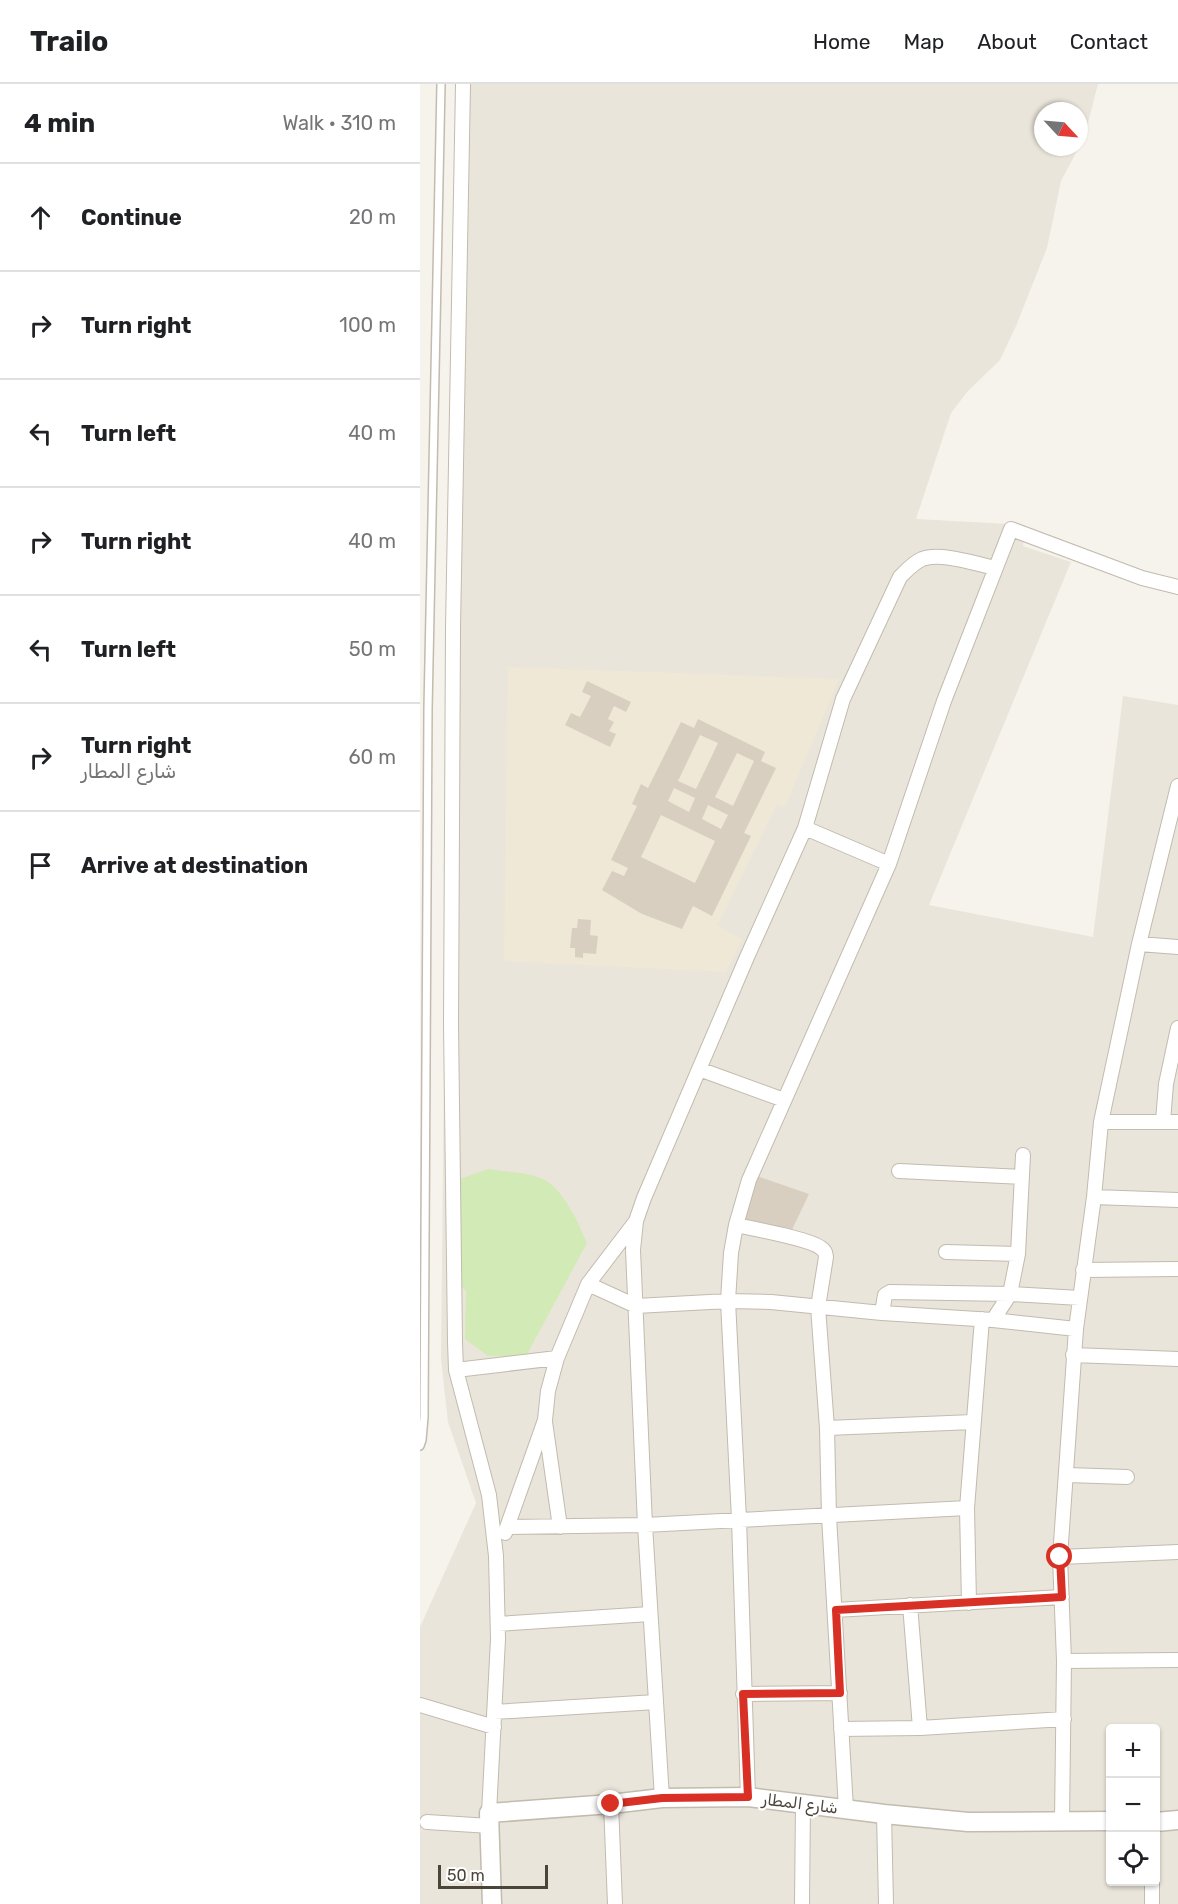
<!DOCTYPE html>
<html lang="en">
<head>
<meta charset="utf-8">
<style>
	:root { --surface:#fff; --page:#f2f2f2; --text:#202124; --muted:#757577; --line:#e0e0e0 }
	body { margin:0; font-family:Rubik,"Noto Sans Arabic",sans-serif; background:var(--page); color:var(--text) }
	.controls { position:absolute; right:18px; bottom:18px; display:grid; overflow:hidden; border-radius:6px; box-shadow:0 2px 4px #0004 }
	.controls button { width:54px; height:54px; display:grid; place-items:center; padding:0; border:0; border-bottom:2px solid var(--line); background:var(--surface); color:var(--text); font:30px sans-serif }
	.compass { position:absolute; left:614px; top:18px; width:54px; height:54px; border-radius:50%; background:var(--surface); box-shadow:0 2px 4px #0004; rotate:116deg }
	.scale { position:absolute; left:18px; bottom:15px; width:110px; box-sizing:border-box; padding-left:6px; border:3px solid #4b4439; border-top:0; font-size:16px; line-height:21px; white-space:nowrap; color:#4b4439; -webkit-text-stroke:4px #fff; paint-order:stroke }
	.stop { position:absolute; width:18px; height:18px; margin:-14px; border:4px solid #d93025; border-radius:50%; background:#fff }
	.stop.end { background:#d93025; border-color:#fff; box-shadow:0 2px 6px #0008 }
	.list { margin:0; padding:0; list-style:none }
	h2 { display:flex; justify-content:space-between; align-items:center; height:78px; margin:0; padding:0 24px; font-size:26px }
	h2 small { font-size:20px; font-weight:400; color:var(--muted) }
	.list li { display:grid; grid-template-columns:39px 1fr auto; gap:18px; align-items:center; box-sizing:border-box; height:108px; padding:0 24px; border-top:2px solid var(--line) }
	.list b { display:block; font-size:22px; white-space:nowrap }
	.list p { margin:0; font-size:20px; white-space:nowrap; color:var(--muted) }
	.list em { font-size:20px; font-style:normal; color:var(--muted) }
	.icon { flex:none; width:33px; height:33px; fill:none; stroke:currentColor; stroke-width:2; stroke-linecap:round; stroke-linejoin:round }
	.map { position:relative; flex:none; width:758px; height:1820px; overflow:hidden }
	header { display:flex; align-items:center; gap:36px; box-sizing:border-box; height:84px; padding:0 30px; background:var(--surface); border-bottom:2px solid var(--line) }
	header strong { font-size:28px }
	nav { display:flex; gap:33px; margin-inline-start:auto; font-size:21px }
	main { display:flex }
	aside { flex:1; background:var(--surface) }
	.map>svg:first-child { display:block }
</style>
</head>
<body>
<header>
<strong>Trailo</strong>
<nav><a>Home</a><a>Map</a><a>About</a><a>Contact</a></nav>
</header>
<main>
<aside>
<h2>4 min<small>Walk · 310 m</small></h2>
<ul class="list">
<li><svg class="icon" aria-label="ahead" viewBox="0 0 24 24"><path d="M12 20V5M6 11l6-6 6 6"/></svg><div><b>Continue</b></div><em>20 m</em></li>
<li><svg class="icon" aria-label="right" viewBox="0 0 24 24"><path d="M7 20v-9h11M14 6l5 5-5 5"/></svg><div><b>Turn right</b></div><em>100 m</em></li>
<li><svg class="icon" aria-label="left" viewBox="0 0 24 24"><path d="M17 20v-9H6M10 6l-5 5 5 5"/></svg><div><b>Turn left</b></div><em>40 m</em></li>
<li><svg class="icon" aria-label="right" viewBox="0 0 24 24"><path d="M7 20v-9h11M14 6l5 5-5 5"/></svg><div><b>Turn right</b></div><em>40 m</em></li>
<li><svg class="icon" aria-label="left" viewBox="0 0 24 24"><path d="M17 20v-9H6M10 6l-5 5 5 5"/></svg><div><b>Turn left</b></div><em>50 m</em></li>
<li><svg class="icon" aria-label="right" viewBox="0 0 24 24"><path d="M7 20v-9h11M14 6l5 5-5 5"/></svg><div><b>Turn right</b><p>شارع المطار</p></div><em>60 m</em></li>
<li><svg class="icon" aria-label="arrive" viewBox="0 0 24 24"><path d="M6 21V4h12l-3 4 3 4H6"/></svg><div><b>Arrive at destination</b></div></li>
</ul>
</aside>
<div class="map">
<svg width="758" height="1820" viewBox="0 0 758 1820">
	<rect width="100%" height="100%" fill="#f6f3ec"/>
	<path fill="#eae5da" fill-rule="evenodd" d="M40,0H678L664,54L641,97L627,164L596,242L580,276L548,307L531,329L496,435L605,441L603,462L651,478L509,821L673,853L703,612L758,621V1820H0V1543L56,1419L28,1338L21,1275L28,588ZM623,27H659V63H623ZM690,1644H736V1798H690Z"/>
	<path fill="#efe8d6" d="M88,583L419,595L365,723L357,720L297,842L322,855L306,888L84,877Z"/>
	<path fill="#d2eab5" d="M68,1085C85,1088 107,1088 123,1095C143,1104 159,1140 167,1159L106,1272H68L45,1255L46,1207L37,1198V1096Z"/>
	<path fill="#d8cfc1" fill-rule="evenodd" d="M167,597L211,618L206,628L194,622L188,635L194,638L189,647L196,650L190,663L145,641L151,629L160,633L171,612L162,608Z
		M278,635L345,668L341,677L356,684L324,749L331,752L292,832L273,822L262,845L222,830L182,806L192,787L204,792L208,784L191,776L217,722L212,720L221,700L228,704L261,638L274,644ZM280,651L298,659L276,705L258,697ZM317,669L334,677L313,722L295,713ZM254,704L275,714L269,728L248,717ZM288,721L308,731L301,745L282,735ZM241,731L295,757L275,799L221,773Z
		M158,835L171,836L170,851L178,852L176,870L163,869V874L155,873V864H150L152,844H157Z
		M337,1092L389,1110L370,1150L319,1137Z"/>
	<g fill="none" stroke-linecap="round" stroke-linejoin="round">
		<defs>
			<path id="service" d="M0,1362L2,1356L4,1333L8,625L21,0"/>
			<path id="minor" d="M43,0L33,544L31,941L35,1258L36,1286L69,1411L76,1472L78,1555L69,1729
				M385,744L469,780
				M719,860L758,863
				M279,985L364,1016
				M743,1037L746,1000L758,944
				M681,1038H758
				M479,1087L601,1093
				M674,1113L758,1116
				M316,1141C334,1145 390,1155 401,1164C406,1168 405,1168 406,1173L398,1223L407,1344L409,1432L426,1725
				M526,1168L598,1170
				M663,1186L758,1185
				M168,1200L216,1222L308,1217L351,1218L462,1229L573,1236L656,1245
				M462,1229L465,1211L470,1208L590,1210L660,1214
				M573,1236L590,1210L598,1170L603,1071
				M653,1271L758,1275
				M36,1286L137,1274
				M125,1338L140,1443
				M407,1344L553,1338
				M647,1391L707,1393
				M88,1443L225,1441L547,1424
				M85,1449L125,1336L128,1307L137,1274L168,1200L216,1137
				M640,1473L758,1468
				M549,1519L547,1424L562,1235
				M490,1521L500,1644
				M415,1526L642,1513
				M78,1540L230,1530
				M644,1577L758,1576
				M323,1610L420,1609
				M0,1621L74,1643
				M74,1628L236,1618
				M421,1645L500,1644L644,1635
				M328,1713L319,1435L308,1217L311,1169L316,1141L329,1096L469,780L524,617L591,445L722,494L758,503
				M242,1714L225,1441L213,1166L216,1137L224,1114L327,873L385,744L423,615L480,493C486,487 493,479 502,475C521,468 556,480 576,484
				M191,1720L195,1820
				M464,1730L466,1820
				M642,1737L644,1577L640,1473L656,1245L674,1113L681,1038L719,860L758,702
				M7,1738L70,1742
				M732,1798V1820
				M382,1820L383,1720"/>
			<path id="tertiary" d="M736,1738L758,1736
				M72,1820L69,1729L191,1720L242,1714L328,1713L464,1730L548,1738L690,1737"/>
		</defs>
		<use href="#service" stroke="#c2bbae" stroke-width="10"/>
		<use href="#minor" stroke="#c2bbae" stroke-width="16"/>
		<use href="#tertiary" stroke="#c2bbae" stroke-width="21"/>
		<use href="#service" stroke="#fff" stroke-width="7"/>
		<use href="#minor" stroke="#fff" stroke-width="14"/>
		<use href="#tertiary" stroke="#fff" stroke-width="18"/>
	</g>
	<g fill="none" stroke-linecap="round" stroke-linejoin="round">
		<path stroke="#d93025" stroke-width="8" d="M191,1720L242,1714L328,1713L323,1610L420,1609L416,1526L642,1513L640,1473"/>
	</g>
	<g text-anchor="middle" stroke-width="4.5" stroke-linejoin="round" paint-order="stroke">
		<g font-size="16" fill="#4b4439" stroke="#fff">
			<text transform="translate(380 1719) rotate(7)" y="6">شارع المطار</text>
		</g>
	</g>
</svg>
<div class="controls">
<button>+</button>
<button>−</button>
<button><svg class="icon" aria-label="locate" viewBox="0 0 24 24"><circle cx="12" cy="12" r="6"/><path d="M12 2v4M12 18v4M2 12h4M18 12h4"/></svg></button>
</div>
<svg class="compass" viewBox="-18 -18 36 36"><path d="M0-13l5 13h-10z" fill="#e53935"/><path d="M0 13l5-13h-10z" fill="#757577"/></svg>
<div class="scale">50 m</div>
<div class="stop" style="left:640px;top:1473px"></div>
<div class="stop end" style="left:191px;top:1720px"></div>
</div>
</main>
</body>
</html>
